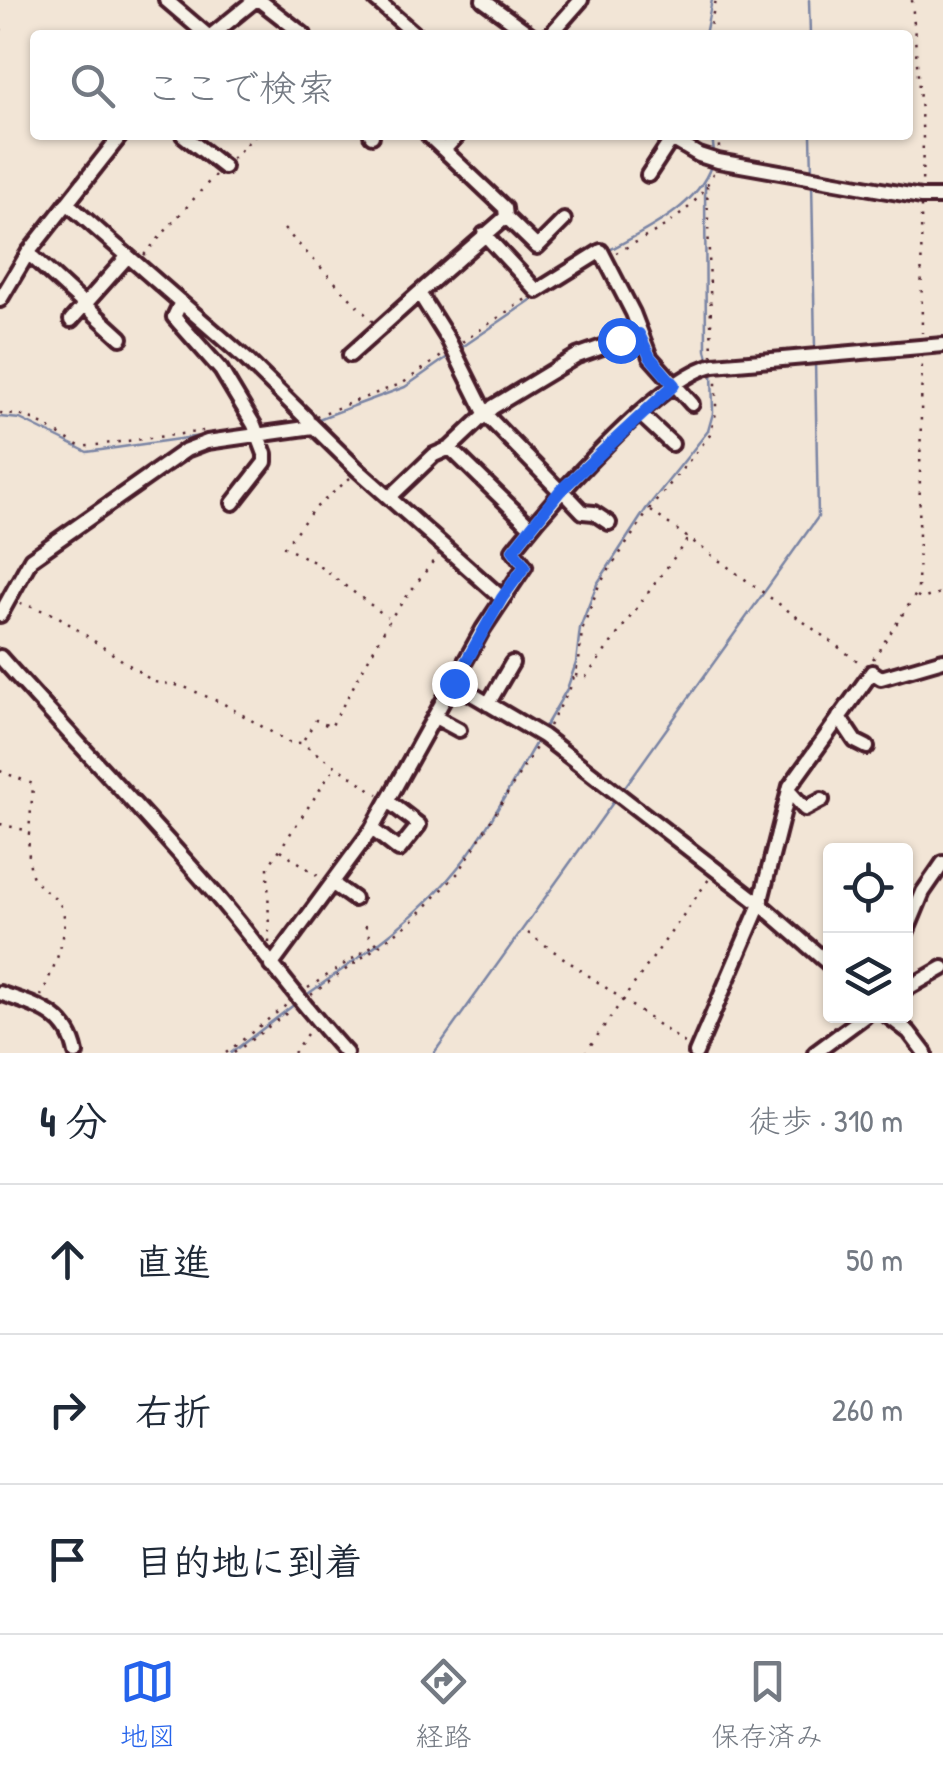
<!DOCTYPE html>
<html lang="ja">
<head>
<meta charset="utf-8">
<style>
	:root { --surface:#fff; --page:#f2f2f3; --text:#1f2937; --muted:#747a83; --line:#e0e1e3; --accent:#2563eb }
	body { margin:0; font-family:"Patrick Hand","Klee One",sans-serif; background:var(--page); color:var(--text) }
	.controls { position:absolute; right:30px; bottom:30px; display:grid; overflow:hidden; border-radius:10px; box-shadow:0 2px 8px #0004 }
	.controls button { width:90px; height:90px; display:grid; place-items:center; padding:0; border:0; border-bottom:2px solid var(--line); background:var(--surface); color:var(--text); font:50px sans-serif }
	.stop { position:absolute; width:30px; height:30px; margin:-22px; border:8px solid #2563eb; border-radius:50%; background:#fff }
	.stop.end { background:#2563eb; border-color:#fff; box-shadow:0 2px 10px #0008 }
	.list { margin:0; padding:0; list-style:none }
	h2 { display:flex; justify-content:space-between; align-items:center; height:130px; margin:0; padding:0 40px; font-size:42px }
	h2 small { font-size:32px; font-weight:400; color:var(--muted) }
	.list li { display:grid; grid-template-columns:65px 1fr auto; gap:30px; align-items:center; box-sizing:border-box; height:150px; padding:0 40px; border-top:2px solid var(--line) }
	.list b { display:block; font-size:38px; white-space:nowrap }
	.list em { font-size:32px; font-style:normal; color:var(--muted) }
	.icon { flex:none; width:55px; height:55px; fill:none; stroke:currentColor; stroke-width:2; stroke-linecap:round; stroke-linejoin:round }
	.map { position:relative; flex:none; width:943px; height:1053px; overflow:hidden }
	.search { position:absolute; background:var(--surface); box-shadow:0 2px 8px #0004; left:30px; right:30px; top:30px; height:110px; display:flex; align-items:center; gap:25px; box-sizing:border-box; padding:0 35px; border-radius:10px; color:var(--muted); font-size:38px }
	.sheet { height:580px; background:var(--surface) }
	nav { display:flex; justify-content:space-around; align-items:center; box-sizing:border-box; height:140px; border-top:2px solid var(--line); background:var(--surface); font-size:28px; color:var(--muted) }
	nav a { display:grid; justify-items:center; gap:5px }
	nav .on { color:var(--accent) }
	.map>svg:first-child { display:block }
</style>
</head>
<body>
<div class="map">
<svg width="943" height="1053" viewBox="0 0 943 1053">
	<rect width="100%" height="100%" fill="#f2e5d6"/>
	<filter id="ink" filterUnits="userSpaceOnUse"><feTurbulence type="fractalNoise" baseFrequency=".01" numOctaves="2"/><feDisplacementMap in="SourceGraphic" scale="20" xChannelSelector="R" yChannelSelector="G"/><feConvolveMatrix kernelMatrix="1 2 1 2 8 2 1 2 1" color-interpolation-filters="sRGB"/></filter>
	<g filter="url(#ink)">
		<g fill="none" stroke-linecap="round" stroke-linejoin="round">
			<path stroke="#7a84a4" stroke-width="2.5" d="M809,0L810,35
				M705,35L712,0
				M712,135L714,153
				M811,135L812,173
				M812,181L815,348
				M705,184L706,350L709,361
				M608,251C646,230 696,208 711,166
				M458,350L534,298
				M0,417L20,419L87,452L250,429
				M313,421L405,387L449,356
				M542,732L567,689L576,663L580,628L597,584L646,509L708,431L713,413L712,369
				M622,791L818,517L815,361
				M305,996C360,957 418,919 460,865C490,827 513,781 538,739
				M231,1053L295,1004
				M434,1053L617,797"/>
			<defs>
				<path id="minor" d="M166,0L207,35
					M259,0L304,35
					M376,0L416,35
					M483,0L531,35
					M212,35L255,0
					M550,35L581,0
					M183,135L224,167
					M371,135L372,136
					M428,135L505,208L506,217L419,293L448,339L486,415L560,491
					M665,135L699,155L718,161L921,197H943
					M445,149L458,135
					M648,175L671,140
					M67,203L246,359L307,419
					M506,217L537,247L564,220
					M484,234L537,291L601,251L633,313L650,357L692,404
					M28,253L121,338
					M0,300L28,253L121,135
					M181,302L174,317L221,370L254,425L265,454V462L233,503
					M71,320L128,256
					M350,355L419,293
					M641,415L672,444
					M311,424L358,470L502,598
					M450,448L531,527
					M562,490L583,512L594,513L609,523
					M390,497L434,455L450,448L493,407L577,356L639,334
					M0,615L31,559L186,450L207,442L313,427
					M0,657C73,739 149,817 220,900C263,951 301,1004 346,1053
					M453,683L543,736L760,904L830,965
					M488,704L512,663
					M435,717L459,730
					M839,717L855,741L867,747
					M789,791L805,809L822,800
					M372,829L399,850L419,825L389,802
					M333,884L354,899
					M906,933L923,892L943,863
					M271,966L372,829L483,629L525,566L513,550C550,503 659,377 714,365L943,345
					M906,989L943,968
					M0,993C35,1006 68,1012 76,1053
					M888,1016L909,1032L925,1053
					M696,1053L760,904L790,786L872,672L881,678L943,660
					M815,1053L865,1016"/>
			</defs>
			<use href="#minor" stroke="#4a1f2b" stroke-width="20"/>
			<path stroke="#4a1f2b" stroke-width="2.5" stroke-dasharray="2.5 8" stroke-linecap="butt" d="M912,0L923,138L922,188
				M0,29L5,33
				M708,35L716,0
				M718,135L719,148
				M232,159L255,135
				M707,186L712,355
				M921,206L922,333
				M284,229L373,322
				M616,253C656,231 695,215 714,171
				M144,255L215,175
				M462,342L526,299
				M0,413L29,417L81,447L204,431
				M316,416L403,383L443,355
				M350,478L313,510L284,547L312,561L387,617
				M651,511L863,665
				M917,596L922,599L943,592
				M20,603L56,615L154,682L182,686L224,704L288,742L301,743L378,794
				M873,659L918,591L922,356
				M575,675L586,677L687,540
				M549,726L569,691L579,662L582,630L599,585L649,510L710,435L716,413V377
				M304,739L316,720L331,727L392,616L438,555
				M0,771L33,784C32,811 25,844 31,871C34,887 47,889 56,899C78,921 51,973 41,996
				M0,824L29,831
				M281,850L324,880
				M366,925L365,931L380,947
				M528,933L686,1044
				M269,943L268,867L335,767
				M308,988L378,942
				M311,995L411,922L459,872L537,746
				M226,1053L290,1002
				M234,1053L292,1009
				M293,1053L310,1030
				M585,1053L709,879"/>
			<use href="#minor" stroke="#f7f3e8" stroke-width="12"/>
		</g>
	</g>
	<g fill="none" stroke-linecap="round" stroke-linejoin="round" filter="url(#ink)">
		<path stroke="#2563eb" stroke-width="12" d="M454,683L502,598L525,566L513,550L560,491L674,385L650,357L639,334L620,340"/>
	</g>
</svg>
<div class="controls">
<button><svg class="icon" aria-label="locate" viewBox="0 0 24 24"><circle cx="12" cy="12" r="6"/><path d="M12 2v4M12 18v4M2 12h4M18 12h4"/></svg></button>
<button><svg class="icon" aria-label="layers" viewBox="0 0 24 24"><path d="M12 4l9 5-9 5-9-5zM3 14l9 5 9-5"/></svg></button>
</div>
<div class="stop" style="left:620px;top:340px"></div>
<div class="stop end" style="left:454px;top:683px"></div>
<div class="search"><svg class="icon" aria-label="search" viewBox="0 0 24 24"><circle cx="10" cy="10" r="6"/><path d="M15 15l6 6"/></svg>ここで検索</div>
</div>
<section class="sheet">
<h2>4 分<small>徒歩 · 310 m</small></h2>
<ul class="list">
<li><svg class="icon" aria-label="ahead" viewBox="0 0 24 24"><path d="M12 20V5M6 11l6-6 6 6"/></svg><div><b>直進</b></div><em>50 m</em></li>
<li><svg class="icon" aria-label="right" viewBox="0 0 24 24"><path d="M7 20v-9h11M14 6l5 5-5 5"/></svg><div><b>右折</b></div><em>260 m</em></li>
<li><svg class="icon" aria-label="arrive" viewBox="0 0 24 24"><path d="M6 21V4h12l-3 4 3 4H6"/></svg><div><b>目的地に到着</b></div></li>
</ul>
</section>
<nav>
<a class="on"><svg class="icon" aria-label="map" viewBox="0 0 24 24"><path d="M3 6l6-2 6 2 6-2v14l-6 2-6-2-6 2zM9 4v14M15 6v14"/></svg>地図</a>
<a><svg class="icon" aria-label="directions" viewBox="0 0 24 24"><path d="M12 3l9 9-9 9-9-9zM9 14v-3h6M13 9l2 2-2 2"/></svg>経路</a>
<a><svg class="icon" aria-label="saved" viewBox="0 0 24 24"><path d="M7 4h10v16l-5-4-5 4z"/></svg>保存済み</a>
</nav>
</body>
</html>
